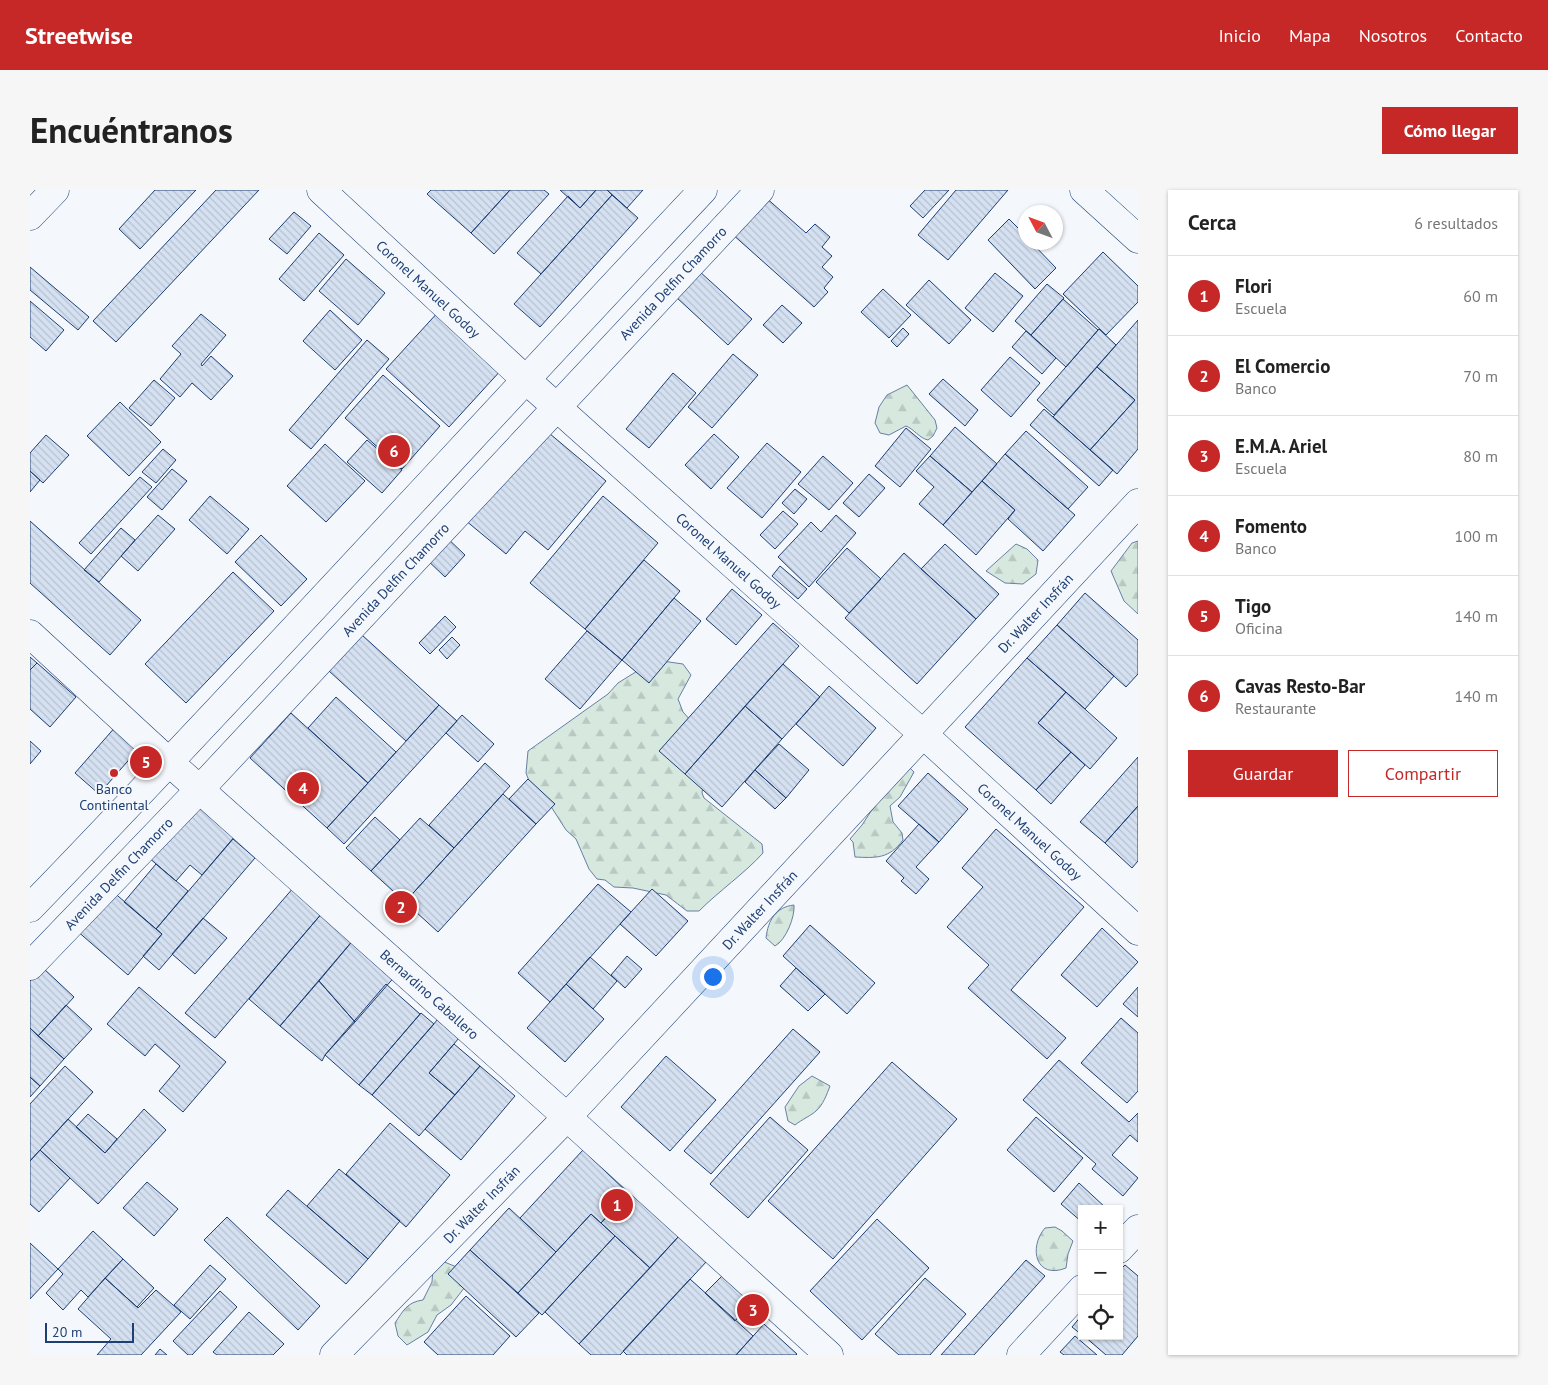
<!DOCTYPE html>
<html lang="es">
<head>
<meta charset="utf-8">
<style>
	:root { --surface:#fff; --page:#f6f6f6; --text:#222; --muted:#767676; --line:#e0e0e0; --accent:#c62828 }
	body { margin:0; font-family:"PT Sans",sans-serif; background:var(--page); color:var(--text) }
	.controls { position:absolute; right:15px; bottom:15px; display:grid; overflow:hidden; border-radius:0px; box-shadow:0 1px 4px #0004 }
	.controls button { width:45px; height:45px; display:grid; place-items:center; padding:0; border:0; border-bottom:1px solid var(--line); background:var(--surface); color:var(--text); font:25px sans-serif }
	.compass { position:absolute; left:988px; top:15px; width:45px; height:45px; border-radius:50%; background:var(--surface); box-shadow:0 1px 4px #0004; rotate:311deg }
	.scale { position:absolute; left:15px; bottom:12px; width:89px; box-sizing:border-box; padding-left:5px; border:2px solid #1d3f73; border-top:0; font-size:14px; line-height:18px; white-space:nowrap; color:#1d3f73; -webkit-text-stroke:4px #f4f7fb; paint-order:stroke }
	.you { position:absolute; left:682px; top:786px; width:18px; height:18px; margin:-12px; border:4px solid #fff; border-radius:50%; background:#1a73e8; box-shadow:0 0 0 8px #1a73e833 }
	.badge { display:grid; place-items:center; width:32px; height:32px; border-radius:50%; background:var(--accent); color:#fff; font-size:16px; font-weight:700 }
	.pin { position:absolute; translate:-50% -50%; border:2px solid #fff; box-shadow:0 1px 5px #0006 }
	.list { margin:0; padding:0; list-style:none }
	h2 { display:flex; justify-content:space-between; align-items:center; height:65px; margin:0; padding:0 20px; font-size:21px }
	h2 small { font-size:16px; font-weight:400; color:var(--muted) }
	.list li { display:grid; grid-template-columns:32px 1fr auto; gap:15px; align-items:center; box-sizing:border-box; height:80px; padding:0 20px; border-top:1px solid var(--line) }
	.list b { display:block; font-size:19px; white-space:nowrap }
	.list p { margin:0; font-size:16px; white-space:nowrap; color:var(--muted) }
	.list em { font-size:16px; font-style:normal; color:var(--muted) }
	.actions { display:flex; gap:10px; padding:15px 20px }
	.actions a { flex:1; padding:11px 0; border:1px solid var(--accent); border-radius:0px; text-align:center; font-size:18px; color:var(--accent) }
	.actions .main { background:var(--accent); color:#fff }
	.icon { flex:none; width:28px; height:28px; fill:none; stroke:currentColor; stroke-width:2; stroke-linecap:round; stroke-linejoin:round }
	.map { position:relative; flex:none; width:1108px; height:1165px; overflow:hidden; border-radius:0px }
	header { display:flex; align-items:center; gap:30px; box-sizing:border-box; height:70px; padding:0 25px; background:var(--accent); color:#fff }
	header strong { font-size:24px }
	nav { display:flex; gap:28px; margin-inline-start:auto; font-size:18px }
	.intro { display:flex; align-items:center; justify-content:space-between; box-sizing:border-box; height:120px; padding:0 30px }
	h1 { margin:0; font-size:35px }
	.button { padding:12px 22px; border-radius:0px; background:var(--accent); color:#fff; font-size:18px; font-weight:700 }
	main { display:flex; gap:30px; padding:0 30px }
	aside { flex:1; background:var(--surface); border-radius:0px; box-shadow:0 1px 4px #0004 }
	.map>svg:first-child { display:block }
</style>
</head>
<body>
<header>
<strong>Streetwise</strong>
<nav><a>Inicio</a><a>Mapa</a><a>Nosotros</a><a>Contacto</a></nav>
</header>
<div class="intro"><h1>Encuéntranos</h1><a class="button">Cómo llegar</a></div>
<main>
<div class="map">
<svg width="1108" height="1165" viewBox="0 0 1108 1165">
	<defs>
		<pattern id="forest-firs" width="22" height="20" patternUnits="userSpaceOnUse" patternTransform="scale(1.25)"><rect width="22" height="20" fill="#d7e8df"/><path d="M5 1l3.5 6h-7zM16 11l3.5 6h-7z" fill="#b8c8c3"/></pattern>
		<pattern id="building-back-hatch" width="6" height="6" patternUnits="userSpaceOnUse" patternTransform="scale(1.25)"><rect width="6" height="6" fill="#d5e0f0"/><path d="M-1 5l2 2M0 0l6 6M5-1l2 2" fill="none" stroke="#b6c1d1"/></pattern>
	</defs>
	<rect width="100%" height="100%" fill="#f4f7fb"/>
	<path fill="url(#forest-firs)" stroke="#687fa3" d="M877,195L905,230L907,238L903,246L898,250C889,248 884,239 876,236L859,245L850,243L845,233L849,217L857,205Z
		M1108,351V424L1094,411L1081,381L1102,353Z
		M986,354L997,359L1008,370L1006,384L993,394L975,393L956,381Z
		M625,470L653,474L661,485L648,509L653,522L679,551L672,603L674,608L732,654L733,663C714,684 690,700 669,721H657L636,705L603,698L584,697L575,690L567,689L559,679L546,649L536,640L520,615L501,596L496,583L498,561L578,504L588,493Z
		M880,578L884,582L870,607L860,616L863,632L872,643L873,650C859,669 846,668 825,667L823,652L820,649L832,635L862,589Z
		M764,715C765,727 756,750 745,756L736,748C738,730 746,717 764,715Z
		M782,886L800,896C797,904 793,915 786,921C782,925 771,930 765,935L758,931L755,917L769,896Z
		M1025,1037L1032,1041L1043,1051L1038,1064L1036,1078C1006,1090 998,1058 1015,1038Z
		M412,1071L429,1078L438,1093L421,1115L407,1125L398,1142L377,1155L368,1146L365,1133C373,1121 377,1112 393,1110L402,1092L403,1078Z"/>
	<path fill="url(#building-back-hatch)" stroke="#1d3f73" d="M125,0H166L110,59L89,39Z
		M186,0H229L86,152L63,131Z
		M401,0H480L441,43L397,4Z
		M480,0H514L519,4L464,64L441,43Z
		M530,0H566L550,18Z
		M566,0H577L582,5L511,84L487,63L538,6L550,18Z
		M577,0H613L597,18Z
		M895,0H919L893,28L880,16Z
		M926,0H978L918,70L888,45Z
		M582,5L608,28L510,137L484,114Z
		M734,6L776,43L785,34L800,47L792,57L802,66L792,77L803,87L794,98L798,102L784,117L701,43Z
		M264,22L281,36L257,64L239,49Z
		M979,29L996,46V52H1001L1026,78L1005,99L958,50Z
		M289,43L314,65L274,111L249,89Z
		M1073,62L1108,96V112L1076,145L1033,104Z
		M316,69L355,103L328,135L289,101Z
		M0,77L59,127L48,140L0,100Z
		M669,81L722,129L698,155L646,107Z
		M965,83L993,106L963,142L935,118Z
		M899,90L941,130L919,154L876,115Z
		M1017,94L1034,108L1001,145L985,131Z
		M853,99L881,125L859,148L831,122Z
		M1033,109L1068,140L1036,177L1001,145Z
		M0,111L34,140L16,161L0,147Z
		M752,115L772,133L753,153L733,135Z
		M300,120L332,150L305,180L273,151Z
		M410,120L473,178L419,237L356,179Z
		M171,124L196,145L171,174L172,176L181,166L203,186L181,210L162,193L150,207L130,189L151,164L142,156Z
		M1108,130V259L1087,284L1060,260L1105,210L1067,177Z
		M873,138L879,144L867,157L861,151Z
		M1069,139L1086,155L1024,225L1007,210Z
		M996,141L1026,168L1012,184L982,157Z
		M337,150L359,169L281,259L259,240Z
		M703,164L728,185L682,238L658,217Z
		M980,167L1010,193L981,227L951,200Z
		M1067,177L1105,210L1060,260L1023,227Z
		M643,183L666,203L619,258L596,239Z
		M353,185L410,236L372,279L315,228Z
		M913,189L948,220L935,236L899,204Z
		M124,190L145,208L121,236L99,218Z
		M90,212L131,252L99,286L57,246Z
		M1014,219L1083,280L1069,296L1000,235Z
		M925,237L967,274L942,302L900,266Z
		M513,238L576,291L518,360L495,341L476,364L435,330Z
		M876,238L901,259L870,297L845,276Z
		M996,241L1058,297L1038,319L975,264Z
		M684,244L709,267L681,299L655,275Z
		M16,245L39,265L13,293L0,281V263Z
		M337,250L372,280L352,303L317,272Z
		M737,253L771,282L732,328L697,298Z
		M295,254L335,291L296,332L257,296Z
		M133,259L146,270L126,293L112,282Z
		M975,264L1045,325L1013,361L978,329L985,320L952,291Z
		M793,266L823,293L799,320L768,294Z
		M900,266L942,302L913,335L889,314L904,297L886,281Z
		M142,279L157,291L132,320L117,307Z
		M0,281L10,290L0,302Z
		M839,284L855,298L829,327L813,313Z
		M110,287L122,297L61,364L49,353Z
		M952,291L985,320L946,365L913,335Z
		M765,299L777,309L764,324L752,313Z
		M180,306L219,339L197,364L159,330Z
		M573,306L628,353L555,439L500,393Z
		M753,321L768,334L745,359L730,345Z
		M128,325L145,339L108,381L91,366Z
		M806,325L826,343L779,397L748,367L781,332L791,342Z
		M0,331L111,430L80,465L0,393Z
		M91,338L105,350L69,392L54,380Z
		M231,345L277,389L251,416L205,372Z
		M414,345L435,365L415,387L393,366Z
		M915,354L969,404L946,429L891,379Z
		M817,358L851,389L819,423L786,392Z
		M874,363L946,429L887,494L815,428Z
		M614,370L650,401L592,470L555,439Z
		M750,376L777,399L768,409L742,386Z
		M203,382L244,421L156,513L115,474Z
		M702,399L732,425L706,455L676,429Z
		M1055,403L1108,450V484L1096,497L1027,435Z
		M644,408L671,431L619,493L592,470Z
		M415,426L426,437L400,464L389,453Z
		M743,433L769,456L655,584L629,561Z
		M1027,435L1084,486L1055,519L997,468Z
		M557,441L592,470L550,519L515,489Z
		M332,445L409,515L376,551L299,481Z
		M422,447L430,455L417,469L409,460Z
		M0,467L7,473L0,480Z
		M997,468L1036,502L1008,533L1041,562L1006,600L935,537Z
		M7,473L46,507L20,537L0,519V480Z
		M753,474L790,507L752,549L715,516Z
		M799,496L846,538L813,576L766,534Z
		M1036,502L1087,548L1060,579L1008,533Z
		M306,507L366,562L338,593L278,538Z
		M409,515L427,531L314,654L297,638Z
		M715,516L752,549L692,617L655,584Z
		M261,523L338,593L297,638L220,568Z
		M432,525L464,554L448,572L416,543Z
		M87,535L111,556L69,604L45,583Z
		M0,551L11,561L0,574Z
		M749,554L779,580L756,608L725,580Z
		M1041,562L1055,575L1021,614L1006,600Z
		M1108,567V616L1075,653L1050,632Z
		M455,573L480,596L424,658L399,635Z
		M725,580L756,608L745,619L715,592Z
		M898,583L938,619L909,652L868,616Z
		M498,589L525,614L506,634L479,609Z
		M473,604L506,634L408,742L375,712Z
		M165,612L205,646L172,685L160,675L146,691L118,667Z
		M1108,616V671L1102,678L1075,653Z
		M345,627L370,650L341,681L316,658Z
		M390,628L424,658L375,712L341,681Z
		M889,634L909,652L886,677L899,689L886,704L871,691L874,688L856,671Z
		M966,639L1054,717L981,800L1036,848L1017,869L938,798L959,775L917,737L953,697L932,678Z
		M203,649L225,668L129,780L113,766L132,744L126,739Z
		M126,674L158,701L126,739L94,712Z
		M568,694L601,722L520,812L488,783Z
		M264,697L293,722L185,848L155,823Z
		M622,699L658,731L626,766L590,734Z
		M81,700L132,744L98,785L46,740Z
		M293,722L324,749L250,836L219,809Z
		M173,728L197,748L165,784L142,764Z
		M780,735L845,793L817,824L753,766Z
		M1072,738L1108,772L1067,817L1031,785Z
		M325,748L367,784L325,832L289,791Z
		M597,766L612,779L595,798L581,785Z
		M560,767L587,791L563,819L536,794Z
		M12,777L44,807L8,846L0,838V791Z
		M766,778L795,804L778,821L750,796Z
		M289,791L325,832L295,865L292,871L250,836Z
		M356,794L390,824L329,895L295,865Z
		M536,794L574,829L535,872L497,838Z
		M109,797L196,872L153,922L129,901L150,876L125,854L115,866L77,834Z
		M1108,797V827L1093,814Z
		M36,815L62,839L34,869L8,846Z
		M391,823L404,834L342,905L329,895Z
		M1091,828L1108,843V901L1097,913L1051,873Z
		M408,829L429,848L399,883L425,905L389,946L342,905Z
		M0,838L34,869L10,896L0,887Z
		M763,839L790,862L681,984L654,961Z
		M424,854L450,876L425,905L399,883Z
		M636,866L686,910L640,961L591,917Z
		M1029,870L1099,932L1108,923V952L1100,945L1082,965L1108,988L1093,1006L1062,979L1066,974L993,910Z
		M862,872L927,929L803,1069L738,1011Z
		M35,876L63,902L0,971V914Z
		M450,876L485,906L431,970L395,939Z
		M0,887L10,896L0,907Z
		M114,919L136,940L68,1014L10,960L38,929L75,963Z
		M58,924L87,949L75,963L46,937Z
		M740,927L778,960L718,1028L680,994Z
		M1006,927L1053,968L1024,1002L977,960Z
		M360,933L420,985L376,1037L316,984Z
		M10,960L40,988L9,1022L0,1014V971Z
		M553,960L598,1003L571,1033L561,1024L526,1062L490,1028Z
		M309,979L370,1031L338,1069L277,1016Z
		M117,992L148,1019L124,1046L93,1018Z
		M1049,993L1076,1018L1052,1019V1032L1031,1014Z
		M258,1000L338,1069L316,1094L236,1025Z
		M600,1001L649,1046L620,1078L571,1033Z
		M479,1018L526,1062L488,1103L440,1060Z
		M561,1024L585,1046L512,1125L488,1103Z
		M197,1027L290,1116L268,1140L174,1050Z
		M847,1029L899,1078L832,1150L780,1101Z
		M63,1041L93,1069L58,1107L51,1100L33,1120L16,1103L33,1084L28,1079Z
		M585,1046L620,1078L549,1154L515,1122Z
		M649,1046L677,1071L590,1165H561L549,1154Z
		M0,1053L28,1079L0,1109Z
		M440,1060L509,1123L486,1147L418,1084Z
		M93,1069L124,1098L107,1117L75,1088Z
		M996,1070L1015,1086L944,1165H911Z
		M180,1075L196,1089L160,1129L144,1115Z
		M1095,1075L1108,1086V1146L1092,1165H1076L1054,1146H1089V1081Z
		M693,1085L722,1112L705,1131L675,1103Z
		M75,1088L108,1118L126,1100L151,1122L111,1165H67L81,1149L48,1119Z
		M895,1088L936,1124L900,1165H869L845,1144Z
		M660,1089L723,1146L706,1165H597L593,1161Z
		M190,1101L207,1117L162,1165H158L143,1151Z
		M436,1106L480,1146L463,1165H408L394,1152Z
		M219,1122L254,1154L243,1165H187L183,1162Z
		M1052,1125V1145L1042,1137Z
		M734,1134L767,1164L766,1165H706Z
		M1045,1146L1067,1165H1034L1030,1162Z
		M130,1159L137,1165H125Z"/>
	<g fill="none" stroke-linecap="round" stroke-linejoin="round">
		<defs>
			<g id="minor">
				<path id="s1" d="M291,0L495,189L893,544L1108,741"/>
				<path d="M1054,0L1108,49"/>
				<path d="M0,26L25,0"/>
				<path d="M0,718C228,482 448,239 673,0"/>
				<path id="s2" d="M0,776L170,599L730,0"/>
				<path d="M1089,1059L1108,1039"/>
				<path id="s3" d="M304,1165L537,927L1108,313"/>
				<path d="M991,1165L1052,1099"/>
			</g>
			<g id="highway">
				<path id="s4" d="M0,444L140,573L537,927L799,1165"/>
			</g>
		</defs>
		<use href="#minor" stroke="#1d3f73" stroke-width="29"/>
		<use href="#highway" stroke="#1d3f73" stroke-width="29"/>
		<use href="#minor" stroke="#f4f7fb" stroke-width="28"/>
		<use href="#highway" stroke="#f4f7fb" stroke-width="28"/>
	</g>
	<circle fill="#c62828" stroke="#f4f7fb" stroke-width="2" cx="84" cy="583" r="5"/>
	<g text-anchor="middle" stroke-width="4" stroke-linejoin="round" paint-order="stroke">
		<g font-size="14" fill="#1d3f73" stroke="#f4f7fb">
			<text dy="5" stroke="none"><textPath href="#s2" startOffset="938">Avenida Delfin Chamorro</textPath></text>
			<text dy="5" stroke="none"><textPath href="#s1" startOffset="146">Coronel Manuel Godoy</textPath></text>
			<text dy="5" stroke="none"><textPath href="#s1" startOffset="551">Coronel Manuel Godoy</textPath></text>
			<text dy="5" stroke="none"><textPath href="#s2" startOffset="532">Avenida Delfin Chamorro</textPath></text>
			<text dy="5" stroke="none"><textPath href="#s3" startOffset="1021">Dr. Walter Insfrán</textPath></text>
			<text dy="5" stroke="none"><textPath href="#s1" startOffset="956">Coronel Manuel Godoy</textPath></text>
			<text dy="5" stroke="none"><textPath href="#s2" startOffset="128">Avenida Delfin Chamorro</textPath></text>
			<text dy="5" stroke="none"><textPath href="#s3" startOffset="616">Dr. Walter Insfrán</textPath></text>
			<text dy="5" stroke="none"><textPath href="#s4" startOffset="538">Bernardino Caballero</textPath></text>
			<text dy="5" stroke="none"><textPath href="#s3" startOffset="211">Dr. Walter Insfrán</textPath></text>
		</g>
		<g font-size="14" fill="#1d3f73" stroke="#f4f7fb">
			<text x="84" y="604">Banco<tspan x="84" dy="16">Continental</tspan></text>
		</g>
	</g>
</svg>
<div class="controls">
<button>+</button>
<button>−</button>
<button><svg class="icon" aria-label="locate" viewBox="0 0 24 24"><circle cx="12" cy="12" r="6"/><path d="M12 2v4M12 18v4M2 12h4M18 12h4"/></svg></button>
</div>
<svg class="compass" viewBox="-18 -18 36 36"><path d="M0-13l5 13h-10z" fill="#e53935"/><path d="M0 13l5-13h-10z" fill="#767676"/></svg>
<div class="scale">20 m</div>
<div class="you"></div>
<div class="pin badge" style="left:587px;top:1015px">1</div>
<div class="pin badge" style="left:371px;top:717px">2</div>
<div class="pin badge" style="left:723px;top:1120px">3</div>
<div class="pin badge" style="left:273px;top:598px">4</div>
<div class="pin badge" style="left:116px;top:572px">5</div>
<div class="pin badge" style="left:364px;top:261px">6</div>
</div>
<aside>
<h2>Cerca<small>6 resultados</small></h2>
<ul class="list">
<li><span class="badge">1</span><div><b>Flori</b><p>Escuela</p></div><em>60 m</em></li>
<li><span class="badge">2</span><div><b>El Comercio</b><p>Banco</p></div><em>70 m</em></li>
<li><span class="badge">3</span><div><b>E.M.A. Ariel</b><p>Escuela</p></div><em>80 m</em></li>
<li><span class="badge">4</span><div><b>Fomento</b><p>Banco</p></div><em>100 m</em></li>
<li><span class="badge">5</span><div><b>Tigo</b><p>Oficina</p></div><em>140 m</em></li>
<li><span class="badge">6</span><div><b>Cavas Resto-Bar</b><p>Restaurante</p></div><em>140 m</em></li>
</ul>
<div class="actions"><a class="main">Guardar</a><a>Compartir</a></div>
</aside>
</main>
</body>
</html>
